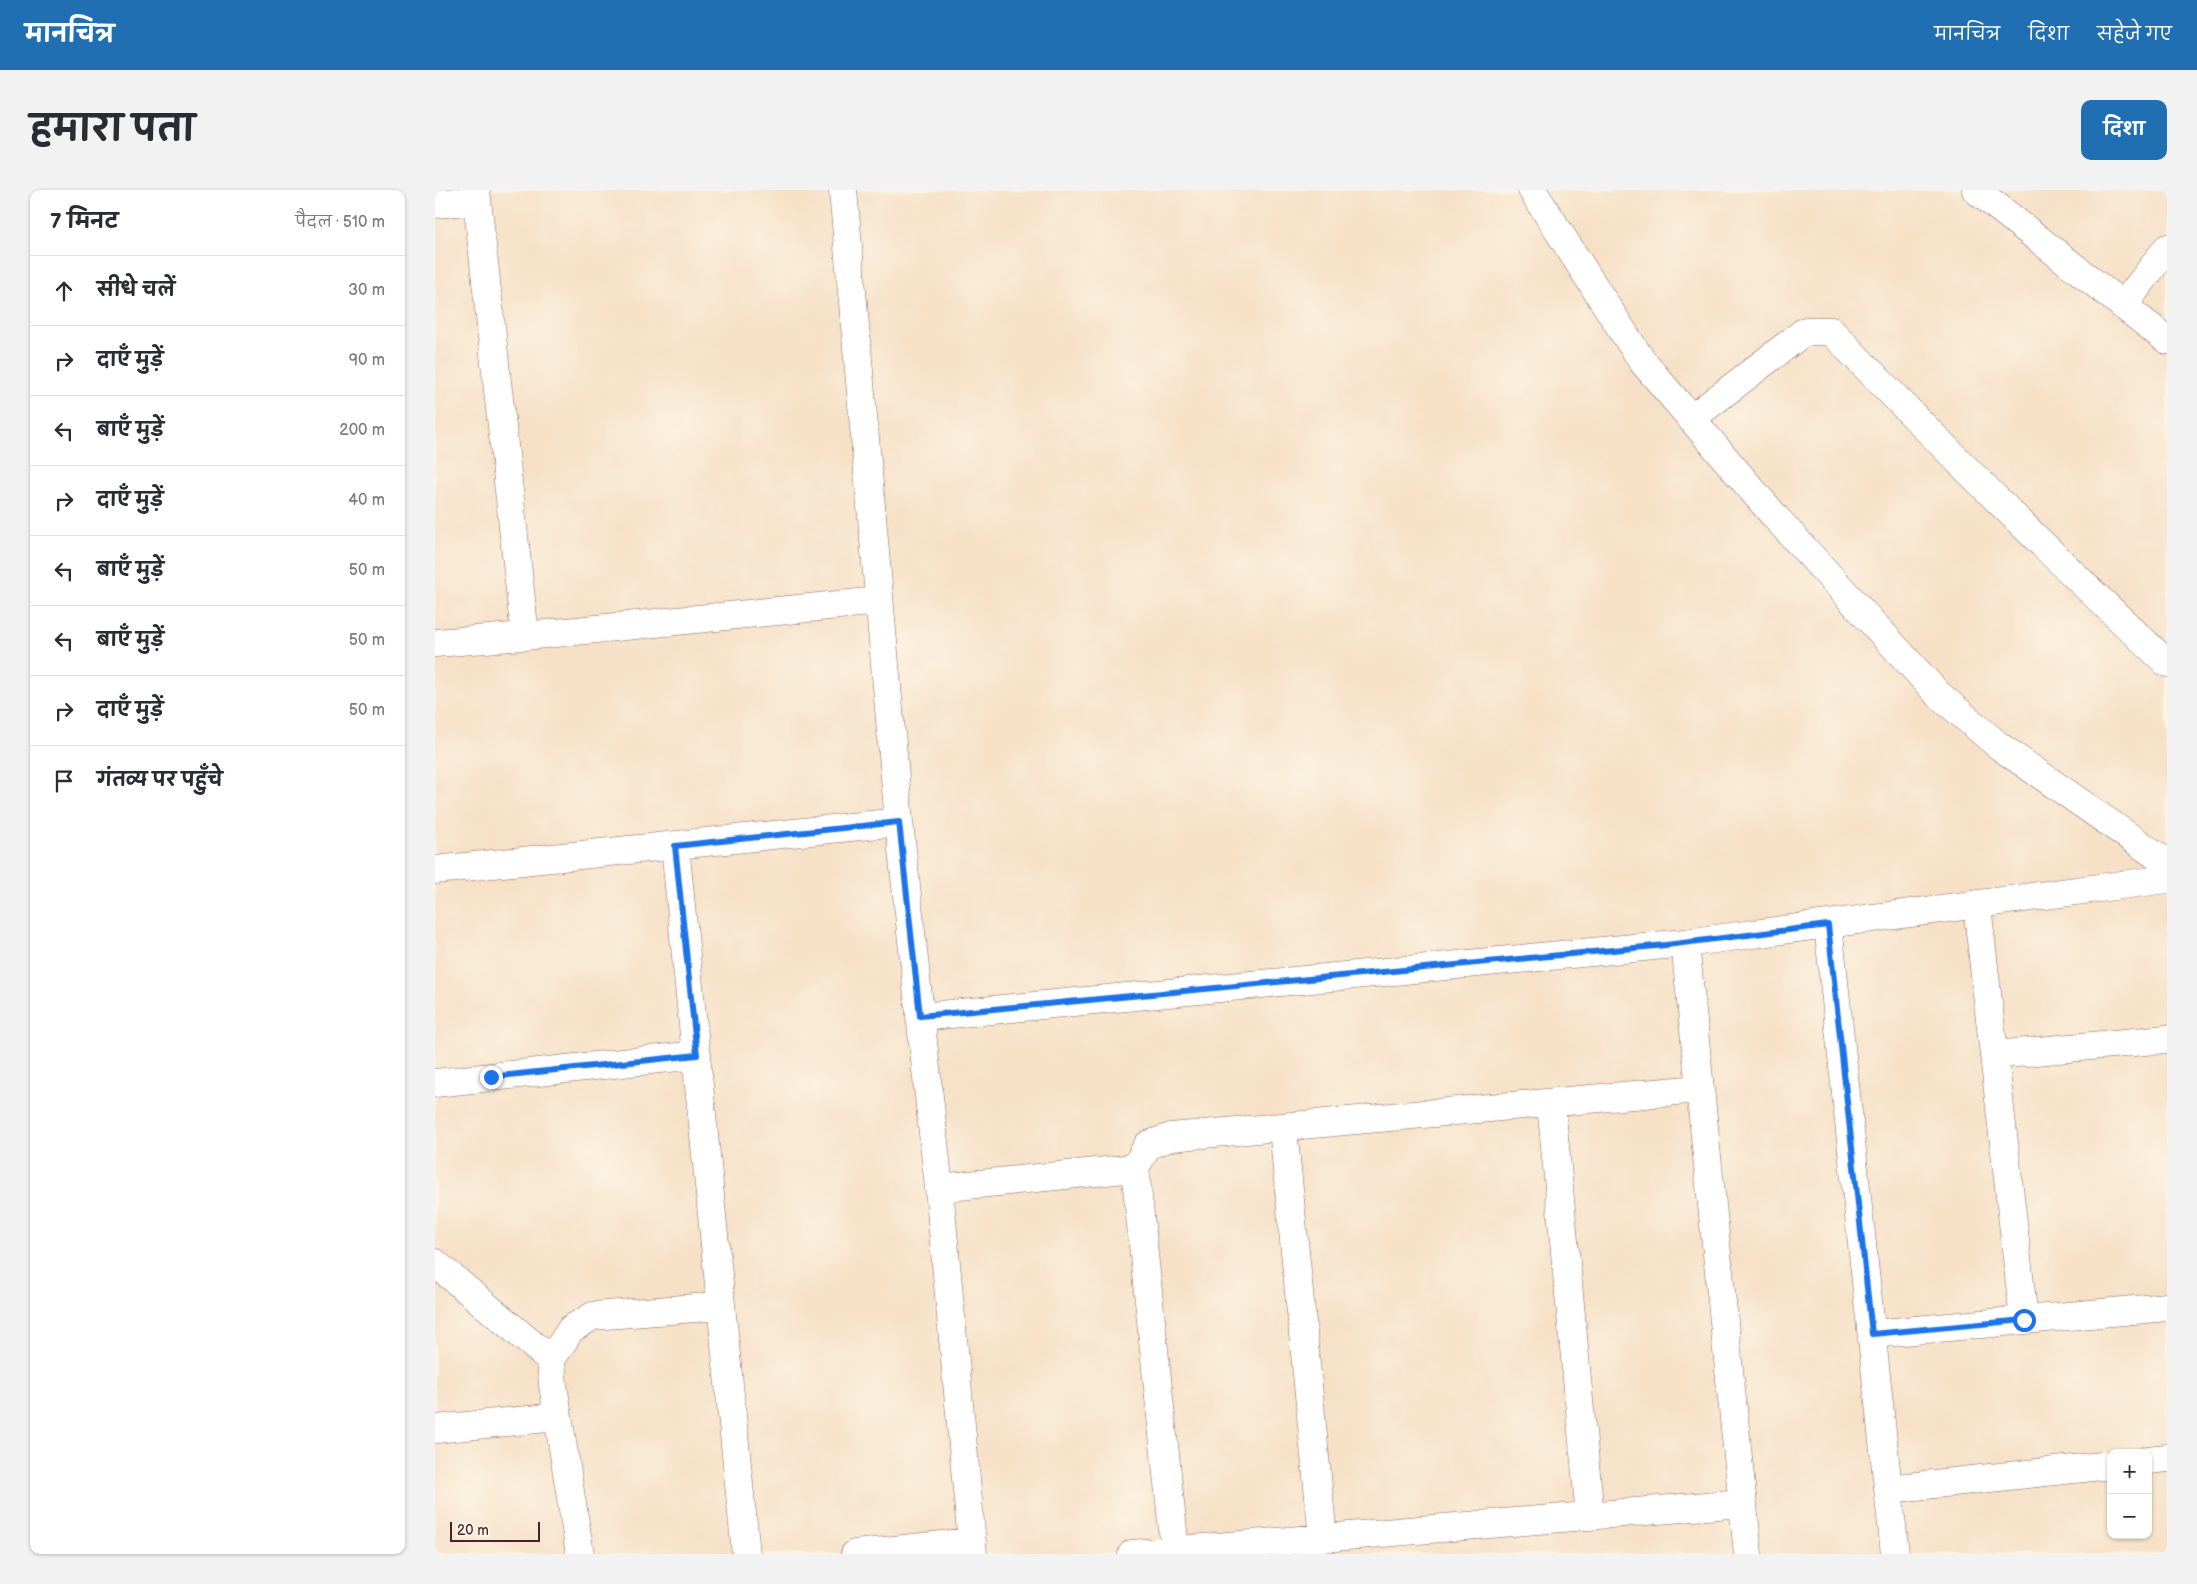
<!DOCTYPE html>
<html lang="hi">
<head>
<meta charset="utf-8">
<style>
	:root { --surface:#fff; --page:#f2f2f3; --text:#2b2b33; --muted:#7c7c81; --line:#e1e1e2; --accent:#1f6fb2 }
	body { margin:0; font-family:"Balsamiq Sans","Playpen Sans Deva",sans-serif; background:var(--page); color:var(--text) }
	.controls { position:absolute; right:15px; bottom:15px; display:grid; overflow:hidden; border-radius:10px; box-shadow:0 1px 4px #0004 }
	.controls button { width:45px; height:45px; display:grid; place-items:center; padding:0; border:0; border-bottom:1px solid var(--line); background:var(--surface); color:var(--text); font:25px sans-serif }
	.scale { position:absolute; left:15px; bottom:12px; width:90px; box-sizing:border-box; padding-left:5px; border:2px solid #4a1f2b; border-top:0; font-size:14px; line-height:18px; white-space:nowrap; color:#4a1f2b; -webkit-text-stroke:4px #fcf5e5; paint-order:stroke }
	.stop { position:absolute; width:15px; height:15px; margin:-11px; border:4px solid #1a73e8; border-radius:50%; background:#fff }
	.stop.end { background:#1a73e8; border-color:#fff; box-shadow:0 1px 5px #0008 }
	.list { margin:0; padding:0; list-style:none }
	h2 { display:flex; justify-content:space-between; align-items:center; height:65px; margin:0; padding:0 20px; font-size:21px }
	h2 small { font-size:16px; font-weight:400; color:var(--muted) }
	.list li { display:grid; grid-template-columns:32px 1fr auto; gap:15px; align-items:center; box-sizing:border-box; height:70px; padding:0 20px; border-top:1px solid var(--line) }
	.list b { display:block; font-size:19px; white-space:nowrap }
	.list em { font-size:16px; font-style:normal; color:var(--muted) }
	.icon { flex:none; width:28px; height:28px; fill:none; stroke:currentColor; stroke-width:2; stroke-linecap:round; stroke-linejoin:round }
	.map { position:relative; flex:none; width:1732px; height:1364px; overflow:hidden; border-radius:10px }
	header { display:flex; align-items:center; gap:30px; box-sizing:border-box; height:70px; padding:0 25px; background:var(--accent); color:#fff }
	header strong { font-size:24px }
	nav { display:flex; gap:28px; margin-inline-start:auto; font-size:18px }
	.intro { display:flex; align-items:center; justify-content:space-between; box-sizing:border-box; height:120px; padding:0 30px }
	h1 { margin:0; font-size:35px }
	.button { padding:12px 22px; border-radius:10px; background:var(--accent); color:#fff; font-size:18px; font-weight:700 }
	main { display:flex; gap:30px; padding:0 30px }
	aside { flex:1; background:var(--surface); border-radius:10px; box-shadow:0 1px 4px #0004 }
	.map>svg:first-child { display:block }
</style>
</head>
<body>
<header>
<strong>मानचित्र</strong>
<nav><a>मानचित्र</a><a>दिशा</a><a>सहेजे गए</a></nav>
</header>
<div class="intro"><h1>हमारा पता</h1><a class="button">दिशा</a></div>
<main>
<aside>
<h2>7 मिनट<small>पैदल · 510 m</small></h2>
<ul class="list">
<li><svg class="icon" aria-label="ahead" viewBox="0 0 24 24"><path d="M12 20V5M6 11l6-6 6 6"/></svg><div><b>सीधे चलें</b></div><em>30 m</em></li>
<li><svg class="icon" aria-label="right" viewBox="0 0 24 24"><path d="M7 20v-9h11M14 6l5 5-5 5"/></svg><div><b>दाएँ मुड़ें</b></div><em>90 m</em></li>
<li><svg class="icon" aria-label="left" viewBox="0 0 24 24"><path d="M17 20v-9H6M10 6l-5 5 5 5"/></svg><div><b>बाएँ मुड़ें</b></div><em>200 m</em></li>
<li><svg class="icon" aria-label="right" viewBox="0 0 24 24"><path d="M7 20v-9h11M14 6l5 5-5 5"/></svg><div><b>दाएँ मुड़ें</b></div><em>40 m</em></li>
<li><svg class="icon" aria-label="left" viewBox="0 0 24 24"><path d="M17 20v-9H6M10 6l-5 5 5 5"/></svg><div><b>बाएँ मुड़ें</b></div><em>50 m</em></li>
<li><svg class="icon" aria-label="left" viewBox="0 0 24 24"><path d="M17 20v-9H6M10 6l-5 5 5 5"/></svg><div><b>बाएँ मुड़ें</b></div><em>50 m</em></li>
<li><svg class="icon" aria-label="right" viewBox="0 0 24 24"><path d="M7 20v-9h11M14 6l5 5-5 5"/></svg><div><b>दाएँ मुड़ें</b></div><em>50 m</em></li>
<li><svg class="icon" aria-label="arrive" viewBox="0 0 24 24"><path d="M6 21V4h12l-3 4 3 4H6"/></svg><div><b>गंतव्य पर पहुँचे</b></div></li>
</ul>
</aside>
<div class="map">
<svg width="1732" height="1364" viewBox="0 0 1732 1364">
	<rect width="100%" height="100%" fill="#fcf5e5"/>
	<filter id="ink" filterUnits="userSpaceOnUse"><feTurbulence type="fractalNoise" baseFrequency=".02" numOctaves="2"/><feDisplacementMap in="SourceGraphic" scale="10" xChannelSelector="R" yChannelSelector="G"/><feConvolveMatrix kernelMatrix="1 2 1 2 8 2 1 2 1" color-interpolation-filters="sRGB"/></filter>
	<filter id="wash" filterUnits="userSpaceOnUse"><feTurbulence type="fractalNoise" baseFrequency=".0096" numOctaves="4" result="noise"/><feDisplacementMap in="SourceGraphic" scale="20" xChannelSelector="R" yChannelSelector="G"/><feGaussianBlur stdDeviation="1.12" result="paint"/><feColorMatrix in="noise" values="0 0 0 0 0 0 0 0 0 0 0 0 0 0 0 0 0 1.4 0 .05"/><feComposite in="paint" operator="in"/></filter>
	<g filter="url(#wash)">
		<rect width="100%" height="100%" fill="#f6e1c7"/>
	</g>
	<g filter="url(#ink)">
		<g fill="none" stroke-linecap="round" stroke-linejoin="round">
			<defs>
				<path id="minor" d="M41,0L90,446L444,411
					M408,0L464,632L504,998L538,1364
					M1097,0L1207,171L1342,329L1503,504L1564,556L1732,673
					M1541,0L1732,150
					M0,14L42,10
					M1688,116L1732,58
					M1256,229L1370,141H1396C1505,254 1617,366 1732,473
					M0,453L90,446
					M240,656L311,1364
					M0,680L464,632
					M1542,715L1589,1130
					M1393,735L1460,1364
					M1250,753L1313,1364
					M485,827L1250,753L1732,689
					M1559,865L1732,849
					M0,893L262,865
					M1116,914L1155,1326
					M848,938L888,1348
					M504,998L700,978
					M0,1073L116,1170
					M1437,1144L1732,1117
					M0,1239L123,1227
					M1713,1270L1732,1268
					M1453,1299L1676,1275
					M740,1360L700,978L713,955L736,947L1264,899
					M145,1364L118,1195L116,1170L136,1139L158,1126L286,1116
					M420,1364L537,1352
					M697,1364L1307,1313"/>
			</defs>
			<use href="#minor" stroke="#866362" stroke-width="29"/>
			<use href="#minor" stroke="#fff" stroke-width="28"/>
		</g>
	</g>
	<g fill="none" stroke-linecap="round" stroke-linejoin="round" filter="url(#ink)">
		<path stroke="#1a73e8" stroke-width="6" d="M56,887L262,865L240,656L464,632L485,826L1231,755L1393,735L1437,1144L1589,1130"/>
	</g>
</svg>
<div class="controls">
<button>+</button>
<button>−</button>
</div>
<div class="scale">20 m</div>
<div class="stop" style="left:1589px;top:1130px"></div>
<div class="stop end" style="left:56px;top:887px"></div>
</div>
</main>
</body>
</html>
